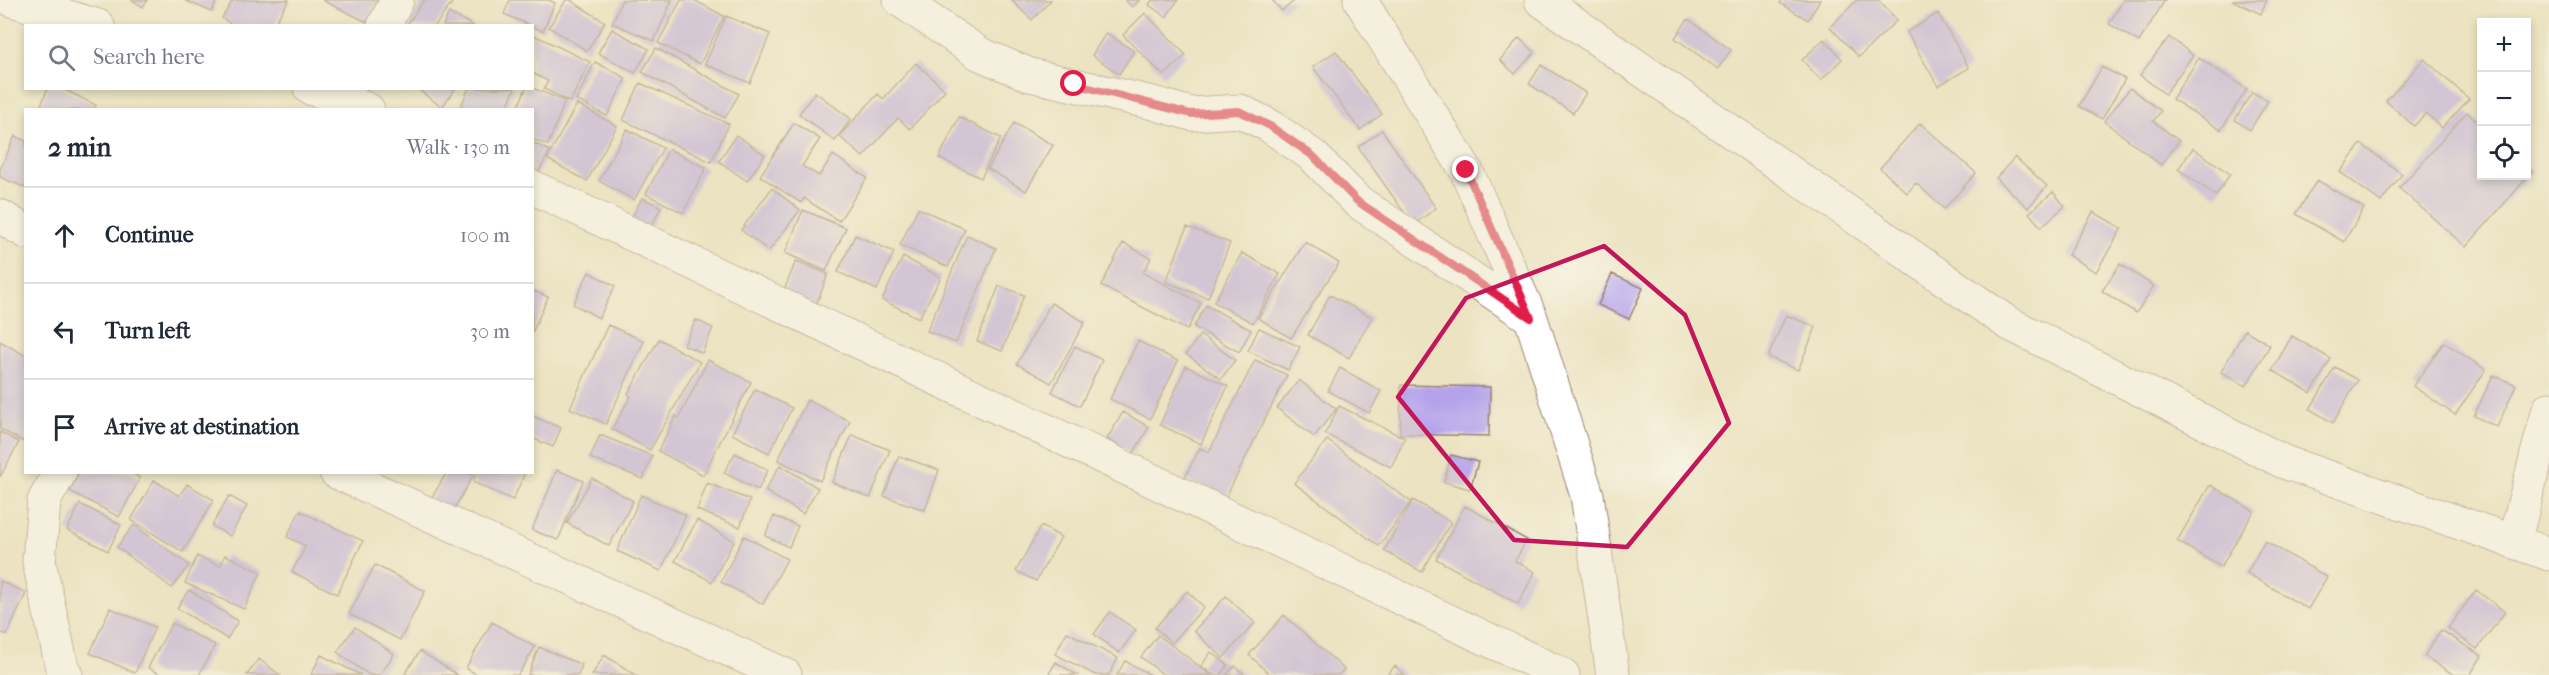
<!DOCTYPE html>
<html lang="en">
<head>
<meta charset="utf-8">
<style>
	:root { --surface:#fff; --page:#f2f2f3; --text:#1f2937; --muted:#747a83; --line:#e0e1e3 }
	body { margin:0; font-family:"IM FELL French Canon",serif; background:var(--page); color:var(--text) }
	.controls { position:absolute; right:18px; top:18px; display:grid; overflow:hidden; border-radius:0px; box-shadow:0 3px 9px #0003 }
	.controls button { width:54px; height:54px; display:grid; place-items:center; padding:0; border:0; border-bottom:2px solid var(--line); background:var(--surface); color:var(--text); font:30px sans-serif }
	.stop { position:absolute; width:18px; height:18px; margin:-14px; border:4px solid #e11d48; border-radius:50%; background:#fff }
	.stop.end { background:#e11d48; border-color:#fff; box-shadow:0 2px 6px #0008 }
	.list { margin:0; padding:0; list-style:none }
	h2 { display:flex; justify-content:space-between; align-items:center; height:78px; margin:0; padding:0 24px; font-size:26px }
	h2 small { font-size:20px; font-weight:400; color:var(--muted) }
	.list li { display:grid; grid-template-columns:39px 1fr auto; gap:18px; align-items:center; box-sizing:border-box; height:96px; padding:0 24px; border-top:2px solid var(--line) }
	.list b { display:block; font-size:22px; white-space:nowrap }
	.list em { font-size:20px; font-style:normal; color:var(--muted) }
	.icon { flex:none; width:33px; height:33px; fill:none; stroke:currentColor; stroke-width:2; stroke-linecap:round; stroke-linejoin:round }
	.map { position:relative; flex:none; width:2549px; height:675px; overflow:hidden }
	.search { position:absolute; background:var(--surface); box-shadow:0 3px 9px #0003; left:24px; top:24px; width:510px; height:66px; display:flex; align-items:center; gap:15px; box-sizing:border-box; padding:0 21px; border-radius:0px; color:var(--muted); font-size:22px }
	.panel { position:absolute; background:var(--surface); box-shadow:0 3px 9px #0003; left:24px; top:108px; width:510px; height:366px; border-radius:0px }
	.map>svg:first-child { display:block }
</style>
</head>
<body>
<div class="map">
<svg width="2549" height="675" viewBox="0 0 2549 675">
	<rect width="100%" height="100%" fill="#fbf7ec"/>
	<filter id="ink" filterUnits="userSpaceOnUse"><feTurbulence type="fractalNoise" baseFrequency=".0167" numOctaves="2"/><feDisplacementMap in="SourceGraphic" scale="12" xChannelSelector="R" yChannelSelector="G"/><feConvolveMatrix kernelMatrix="1 2 1 2 8 2 1 2 1" color-interpolation-filters="sRGB"/></filter>
	<filter id="wash" filterUnits="userSpaceOnUse"><feTurbulence type="fractalNoise" baseFrequency=".008" numOctaves="4" result="noise"/><feDisplacementMap in="SourceGraphic" scale="24" xChannelSelector="R" yChannelSelector="G"/><feGaussianBlur stdDeviation="1.35" result="paint"/><feColorMatrix in="noise" values="0 0 0 0 0 0 0 0 0 0 0 0 0 0 0 0 0 1.4 0 .05"/><feComposite in="paint" operator="in"/></filter>
	<g filter="url(#wash)">
		<rect width="100%" height="100%" fill="#ebe3c1"/>
		<g id="blocks">
			<path fill="#b4a3eb" d="M132,0H147L143,7Z
				M184,0H217L212,12Z
				M233,0H289L273,26H234L222,18Z
				M322,0H378L367,22Z
				M424,0H454L435,26H406Z
				M510,0H548L555,3L543,31L504,14Z
				M566,0H570L605,22L587,51L549,27Z
				M622,0H672L654,41L612,23Z
				M681,0H694L724,16L700,64L658,43Z
				M1011,0H1051L1032,20Z
				M1125,0H1140L1132,7Z
				M1152,0H1178L1166,17L1149,5Z
				M1272,0H1295L1282,11Z
				M1782,0H1820L1808,20L1780,3Z
				M1857,0H1878L1897,20L1859,57L1830,27Z
				M2123,0H2165L2139,42L2109,24Z
				M2232,0H2267L2261,14Z
				M449,13L474,26H443Z
				M1145,13L1186,55L1164,76L1123,35Z
				M1938,13L1969,68L1938,86L1907,32Z
				M726,16L770,34L750,83L705,64Z
				M1688,19L1731,50L1718,69L1675,38Z
				M612,29L649,49L635,73L598,53Z
				M1106,33L1134,51L1119,74L1092,55Z
				M532,34L590,62L570,102L544,89L548,81L532,73Z
				M2169,37L2193,55L2165,94L2140,75Z
				M1519,38L1535,52L1515,74L1500,60Z
				M1824,39L1842,59L1821,80L1802,60Z
				M656,48L739,94L725,118L642,72Z
				M1336,51L1382,114L1360,130L1313,67Z
				M2199,58L2247,89L2221,130L2172,99Z
				M2424,59L2469,99L2442,128L2426,113L2414,126L2386,101Z
				M595,62L626,78L607,116L576,100Z
				M916,63L945,90L910,129L898,118L863,157L839,136L878,94L883,99Z
				M1541,65L1586,93L1573,113L1529,84Z
				M2102,67L2125,79L2102,119L2079,106Z
				M640,83L729,124L711,162L623,120Z
				M48,88H61L96,105L94,110H39Z
				M416,88H456L442,107Z
				M469,88H515L506,110H463L460,108Z
				M526,88H532L565,101L548,145L532,139V110H517Z
				M2130,88L2161,111L2153,121L2179,141L2161,165L2104,121Z
				M815,92L851,119L835,141L799,114Z
				M2252,92L2268,101L2250,130L2235,120Z
				M577,104L617,126L587,181L547,159Z
				M2467,112L2482,125V176H2526V165L2533,171L2466,247L2399,188Z
				M959,117L1001,138L981,178L939,158Z
				M794,123L820,139L802,166L819,176L833,155L867,178L839,221L804,198L801,203L760,176Z
				M1014,123L1053,145L1026,191L988,169Z
				M1920,123L1976,173L1944,209L1916,183L1907,193L1880,168Z
				M627,129L663,148L634,200L599,181Z
				M1382,130L1436,208L1413,225L1358,147Z
				M736,135L765,155L747,181L719,161Z
				M15,136L26,141V188L0,177V170Z
				M532,142L550,151L532,184Z
				M2361,144L2402,174L2381,202L2340,172Z
				M2193,148L2230,174L2216,196L2178,169Z
				M669,149L706,168L683,213L646,194Z
				M2015,157L2047,186L2028,208L1996,178Z
				M2317,180L2364,208L2344,242L2296,214Z
				M772,188L800,210L769,251L741,230Z
				M2053,192L2065,206L2041,227L2029,213Z
				M642,198L661,207L647,235L628,225Z
				M918,208L965,229L948,267L900,245Z
				M803,210L846,228L826,271L785,253Z
				M2093,212L2122,228L2096,272L2068,255Z
				M1187,227L1230,243L1208,298L1166,282Z
				M855,235L894,252L877,290L838,272Z
				M967,235L996,248L956,343L927,331Z
				M1305,242L1339,263L1291,338L1258,318Z
				M1123,243L1151,258L1143,273L1201,303L1187,330L1101,286Z
				M1242,253L1280,274L1253,323L1214,302Z
				M903,257L941,277L919,318L882,300Z
				M796,261L828,274L815,308L782,295Z
				M2120,264L2154,286L2136,313L2102,291Z
				M589,272L615,286L599,318L573,304Z
				M1612,274L1643,288L1629,319L1598,305Z
				M999,286L1024,295L1002,351L977,341Z
				M532,290L548,297L532,333Z
				M1330,295L1372,317L1349,358L1308,335Z
				M1051,303L1085,322L1051,383L1017,364Z
				M1206,305L1251,330L1239,352L1194,327Z
				M1786,315L1816,327L1798,370L1768,357Z
				M696,320L713,328L702,353L684,345Z
				M608,325L644,341L606,424L570,408Z
				M1259,328L1300,347L1288,370L1248,351Z
				M2245,330L2270,345L2246,386L2221,372Z
				M1200,335L1235,360L1221,379L1186,354Z
				M2292,336L2331,359L2311,393L2272,370Z
				M659,339L700,362L650,450L612,429L631,396L628,394Z
				M0,341L26,356V443L0,429Z
				M1138,341L1178,361L1150,419L1110,399Z
				M2444,342L2486,370L2455,415L2413,386Z
				M1075,346L1102,360L1080,406L1052,392Z
				M708,360L751,382L703,475L658,451L676,416L679,418Z
				M1255,360L1287,375L1225,499L1184,479L1200,448L1209,452Z
				M1186,366L1228,386L1201,444L1160,425Z
				M2335,367L2358,380L2333,423L2310,409Z
				M1340,368L1381,391L1369,413L1328,391Z
				M2493,375L2516,385L2497,427L2474,416Z
				M1299,380L1336,409L1314,437L1277,408Z
				M1401,385L1490,387L1489,436L1400,434Z
				M755,389L792,408L769,453L732,434Z
				M807,400L850,421L820,481L778,460Z
				M1339,406L1405,438L1391,467L1325,434Z
				M1123,412L1149,427L1133,454L1107,439Z
				M532,416L561,428L553,447L532,438Z
				M0,432L19,442L0,477Z
				M600,435L652,456L643,479L590,458Z
				M852,435L890,450L870,498L832,482Z
				M1327,440L1411,502L1379,546L1294,483Z
				M735,453L768,470L758,490L724,473Z
				M1451,455L1478,462L1470,489L1444,482Z
				M899,456L939,470L925,510L884,496Z
				M780,465L818,488L803,514L765,491Z
				M557,470L583,481L558,540L532,530Z
				M79,472H130L140,478L119,517L70,491Z
				M447,472H467L473,476L452,512L431,499Z
				M477,472H525L513,500L473,482Z
				M592,478L633,501L609,546L567,523Z
				M154,480L179,496L187,484L214,500L183,552L131,520Z
				M707,483L750,500L740,527L697,510Z
				M2210,485L2254,511L2221,567L2177,541Z
				M641,495L686,515L661,571L617,551Z
				M229,496L247,506L230,536L212,526Z
				M1413,500L1451,522L1422,572L1384,551Z
				M80,504L121,525L108,551L67,530Z
				M1465,506L1527,540L1515,561L1535,572L1518,604L1436,559Z
				M300,511L363,541L337,594L292,572L306,546L287,537Z
				M774,516L798,526L789,547L765,536Z
				M697,520L734,541L712,582L675,561Z
				M134,525L189,565L172,588L117,547Z
				M1041,526L1061,537L1036,581L1016,571Z
				M744,536L787,559L763,604L721,582Z
				M2265,541L2327,577L2308,609L2247,573Z
				M225,555L261,572L244,609L185,583L197,556L220,566Z
				M375,565L425,591L400,640L349,614Z
				M0,581L26,593L7,635L0,632Z
				M189,590L238,621L227,639L177,608Z
				M2476,590L2505,612L2477,649L2448,628Z
				M1187,591L1204,607L1172,643L1155,628Z
				M1226,596L1255,623L1223,658L1194,631Z
				M110,608L155,627L135,673L90,653Z
				M1110,612L1136,630L1119,653L1094,634Z
				M1284,615L1344,669L1339,675H1271L1249,655Z
				M492,622L535,647L518,675H477L466,668Z
				M172,623L215,645L199,675H161L148,668Z
				M355,627L394,654L380,675H369L337,652Z
				M2441,630L2482,656L2470,675H2454L2424,656Z
				M1067,632L1118,658L1109,675H1095L1055,654Z
				M1158,635L1211,675H1164L1141,657Z
				M539,647L582,665L578,675H528Z
				M420,651L458,675H404Z
				M1211,652L1228,665L1221,675H1213L1201,666Z
				M321,655L361,675H311Z
				M604,655L636,675H592Z
				M259,659L280,675H247Z
				M1125,661L1151,675H1117Z
				M1056,662L1077,675H1048Z
				M1235,666L1245,675H1226Z
				M1395,666L1405,675H1387Z"/>
		</g>
	</g>
	<g filter="url(#ink)">
		<use href="#blocks" fill-opacity="0" stroke="#9a8176" stroke-width="1.5"/>
		<g fill="none" stroke-linecap="round" stroke-linejoin="round">
			<defs>
				<path id="minor" d="M12,0L98,26
					M900,0L980,54L1030,75L1153,103L1191,114L1240,111L1270,126L1313,156L1357,201L1531,318
					M1360,0L1466,170L1531,318L1587,495L1613,675
					M384,26L397,0
					M310,88L347,100L368,110
					M532,187L1563,675
					M0,216L26,232
					M60,472L44,501L39,562L62,667L66,675
					M336,472L785,675
					M2514,542L2549,409"/>
				<path id="major" d="M1541,0L2008,323L2284,462L2549,554"/>
			</defs>
			<use href="#minor" stroke="#9a8176" stroke-width="35"/>
			<use href="#major" stroke="#9a8176" stroke-width="35"/>
			<use href="#minor" stroke="#fff" stroke-width="33"/>
			<use href="#major" stroke="#fff" stroke-width="33"/>
		</g>
	</g>
	<g fill="none" stroke-linecap="round" stroke-linejoin="round" filter="url(#ink)">
		<path stroke="#e11d48" stroke-width="8" d="M1074,84L1191,114L1239,111L1270,126L1313,156L1357,201L1531,318L1466,170"/>
	</g>
	<path d="M0 0H2549V675H0ZM1604,246L1685,315L1729,423L1627,547L1514,540L1398,397L1466,298Z" fill="#ebe3c1" fill-opacity=".55" fill-rule="evenodd"/>
	<path fill="none" stroke="#c2185b" stroke-width="4.5" stroke-linejoin="round" d="M1604,246L1685,315L1729,423L1627,547L1514,540L1398,397L1466,298Z"/>
</svg>
<div class="controls">
<button>+</button>
<button>−</button>
<button><svg class="icon" aria-label="locate" viewBox="0 0 24 24"><circle cx="12" cy="12" r="6"/><path d="M12 2v4M12 18v4M2 12h4M18 12h4"/></svg></button>
</div>
<div class="stop" style="left:1074px;top:84px"></div>
<div class="stop end" style="left:1466px;top:170px"></div>
<div class="search"><svg class="icon" aria-label="search" viewBox="0 0 24 24"><circle cx="10" cy="10" r="6"/><path d="M15 15l6 6"/></svg>Search here</div>
<section class="panel">
<h2>2 min<small>Walk · 130 m</small></h2>
<ul class="list">
<li><svg class="icon" aria-label="ahead" viewBox="0 0 24 24"><path d="M12 20V5M6 11l6-6 6 6"/></svg><div><b>Continue</b></div><em>100 m</em></li>
<li><svg class="icon" aria-label="left" viewBox="0 0 24 24"><path d="M17 20v-9H6M10 6l-5 5 5 5"/></svg><div><b>Turn left</b></div><em>30 m</em></li>
<li><svg class="icon" aria-label="arrive" viewBox="0 0 24 24"><path d="M6 21V4h12l-3 4 3 4H6"/></svg><div><b>Arrive at destination</b></div></li>
</ul>
</section>
</div>
</body>
</html>
